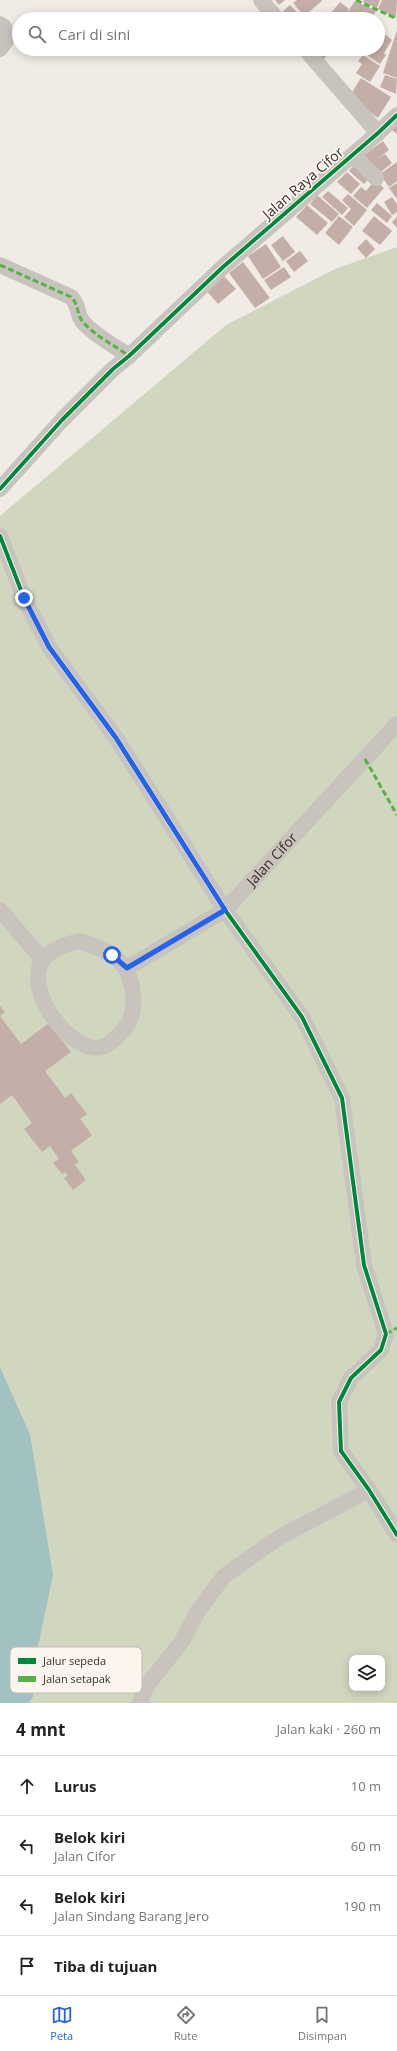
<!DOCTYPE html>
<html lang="id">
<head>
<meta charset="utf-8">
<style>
	:root { --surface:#fff; --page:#f6f6f6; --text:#222; --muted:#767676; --line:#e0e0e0; --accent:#2563eb }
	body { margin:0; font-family:"Open Sans",sans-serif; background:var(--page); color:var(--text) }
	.controls { position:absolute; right:12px; bottom:12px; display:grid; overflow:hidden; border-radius:8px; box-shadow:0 2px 10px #0003 }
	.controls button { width:36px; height:36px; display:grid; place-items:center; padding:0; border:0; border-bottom:1px solid var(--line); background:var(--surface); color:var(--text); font:20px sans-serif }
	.stop { position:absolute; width:12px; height:12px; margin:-9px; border:3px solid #2563eb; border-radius:50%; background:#fff }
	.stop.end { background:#2563eb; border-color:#fff; box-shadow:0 1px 4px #0008 }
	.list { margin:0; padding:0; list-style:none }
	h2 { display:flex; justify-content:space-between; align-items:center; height:52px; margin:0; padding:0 16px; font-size:17px }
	h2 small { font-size:13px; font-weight:400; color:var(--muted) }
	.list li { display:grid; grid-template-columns:26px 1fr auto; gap:12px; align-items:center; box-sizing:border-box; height:60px; padding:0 16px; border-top:1px solid var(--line) }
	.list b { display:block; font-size:15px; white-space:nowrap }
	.list p { margin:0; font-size:13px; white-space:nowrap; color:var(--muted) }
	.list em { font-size:13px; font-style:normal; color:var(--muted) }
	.icon { flex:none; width:22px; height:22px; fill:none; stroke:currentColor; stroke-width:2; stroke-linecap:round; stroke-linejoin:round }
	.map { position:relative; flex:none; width:397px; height:1703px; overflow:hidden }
	.search { position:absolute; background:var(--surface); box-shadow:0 2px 10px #0003; left:12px; right:12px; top:12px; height:44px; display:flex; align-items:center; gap:10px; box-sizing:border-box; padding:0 14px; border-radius:22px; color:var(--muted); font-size:15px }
	.sheet { height:292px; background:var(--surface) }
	nav { display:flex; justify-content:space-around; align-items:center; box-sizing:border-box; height:56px; border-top:1px solid var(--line); background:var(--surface); font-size:11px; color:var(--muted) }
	nav a { display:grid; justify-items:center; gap:2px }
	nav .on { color:var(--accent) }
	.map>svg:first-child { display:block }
</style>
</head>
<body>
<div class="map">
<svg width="397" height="1703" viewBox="0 0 397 1703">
	<rect width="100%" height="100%" fill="#f0ebe5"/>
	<path fill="#d1d6bf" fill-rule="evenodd" d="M397,247V1703H29L33,1697L34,1665L30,1434L0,1367V516L226,325L335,269ZM352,1658H382V1688H352Z"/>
	<path fill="#a1c2c1" d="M0,1367L30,1434L53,1575L34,1665L33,1697L29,1703H0Z"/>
	<path fill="#c3afa7" d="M275,0H285L279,5Z
		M297,0H321L322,1L304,16L293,3Z
		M364,0H380L377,8L363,2Z
		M382,0H397L396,18L378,9Z
		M355,1L376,11L371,19L361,15L357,19H343Z
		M340,2L349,9L341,19H326Z
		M290,5L304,19H290L283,11Z
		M397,30V78L383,73Z
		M381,31L392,40L384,53L386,55L380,64L364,53L367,49H378V35Z
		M318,49H332L323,60L315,53Z
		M356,49H365L362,53Z
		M363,55L380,66L370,82L356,73L362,64L358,61Z
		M385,75L397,79L396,94L380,87Z
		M361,78L391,97L378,118L349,97Z
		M397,116V134L388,127Z
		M383,141L389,150L375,161L385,154L392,163L376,176L361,157Z
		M397,162V181L389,187L380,174Z
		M355,164L369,178L364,184L349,171Z
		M347,172L360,184L351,194L337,182Z
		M375,180L384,188L367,208L353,196L361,187L366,191Z
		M397,183V199L389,188Z
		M328,191L348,208L342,215L322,197Z
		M348,194L367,210L354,226L344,217L351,209L342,200Z
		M317,195L339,214L332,222L310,204Z
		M392,197L397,204V212L392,215L384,202Z
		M377,203L392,216L387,223L371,210Z
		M307,205L328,223L317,235L296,217Z
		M339,216L353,227L339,245L325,233Z
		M374,216L392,231L380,245L362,231Z
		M397,217V228L392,222Z
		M283,236L295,252L283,261L271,245Z
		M366,239L375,249L366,258L357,248Z
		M266,244L281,267L263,279L248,256Z
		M300,251L308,261L294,272L286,261Z
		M243,262L270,298L255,308L229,273Z
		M284,267L291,277L271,290L264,280Z
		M222,274L236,289L218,304L205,289Z
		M0,1006L5,1012L0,1016L21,1044L49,1023L71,1052L45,1071L65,1098L71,1093L87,1114L80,1119L92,1135L71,1151L79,1162L75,1165L86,1180L73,1190L64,1178L68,1175L65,1172L62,1174L53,1163L59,1159L50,1146L42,1152L24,1129L32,1123L12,1095L0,1104Z"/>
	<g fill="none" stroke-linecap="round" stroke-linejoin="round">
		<g stroke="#c9c3be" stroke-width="16">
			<path d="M261,0L277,19"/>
			<path d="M0,24L4,27L6,41L0,49"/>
			<path d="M305,49L378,133"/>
			<path d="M353,155L376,178"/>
			<path d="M0,265L71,297C80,306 76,314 83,322C95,336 114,345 129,356"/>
			<path d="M0,489L62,420L113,369L129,356L223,267L378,133L397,115"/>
			<path d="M0,536L24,598L49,647L116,738L225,910L302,1017L342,1098L364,1265L386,1334L381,1350L351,1378L339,1402L341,1451L369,1490L397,1535"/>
			<path d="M0,910L43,960"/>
			<path d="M79,941C110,950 131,961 133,996C134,1007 132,1019 125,1028C118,1036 108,1048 96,1048C65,1046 25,990 42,961C50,949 66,945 79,941Z"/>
			<path id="s1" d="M127,968L225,910L397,724"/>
			<path d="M140,1703L146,1687L182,1641L198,1611L224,1576L278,1538L369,1490"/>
		</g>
		<path stroke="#57b246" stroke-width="3" stroke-dasharray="6 3" stroke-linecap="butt" d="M356,0L397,19
			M0,265L71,297C80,306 76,314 83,322C95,336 114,345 129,356
			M365,759L397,815
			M386,1334L397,1328"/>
		<defs>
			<path id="cycleway" d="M0,489L62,420L113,369L129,356L223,267L378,133L397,115
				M0,536L24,598L49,647L116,738L225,910L302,1017L342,1098L364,1265L386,1334L381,1350L351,1378L339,1402L341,1451L369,1490L397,1535"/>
		</defs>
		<use href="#cycleway" stroke="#fbf5ee" stroke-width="6"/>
		<use href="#cycleway" stroke="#00873e" stroke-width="4"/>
	</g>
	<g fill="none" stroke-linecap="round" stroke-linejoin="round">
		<path stroke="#2563eb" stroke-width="5" d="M24,598L49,647L116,738L225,910L127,968L112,955"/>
	</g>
	<g text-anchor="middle" stroke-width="3.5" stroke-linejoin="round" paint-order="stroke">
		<g font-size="14" fill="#3b302b" stroke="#fbf5ee">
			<text transform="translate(303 183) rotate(-41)" y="5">Jalan Raya Cifor</text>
			<text dy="5" stroke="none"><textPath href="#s1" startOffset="183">Jalan Cifor</textPath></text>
		</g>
	</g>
	<rect x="10" y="1647" width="132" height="46" rx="6" fill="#fbf5ee" stroke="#c1bab4" stroke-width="1"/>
	<rect x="18" y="1658" width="18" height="6" fill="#00873e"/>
	<rect x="18" y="1676" width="18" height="6" fill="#57b246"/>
	<g font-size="11" fill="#3b302b">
		<text x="43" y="1665">Jalur sepeda</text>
		<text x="43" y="1683">Jalan setapak</text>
	</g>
</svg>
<div class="controls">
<button><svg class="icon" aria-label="layers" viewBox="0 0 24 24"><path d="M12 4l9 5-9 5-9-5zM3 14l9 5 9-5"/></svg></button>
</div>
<div class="stop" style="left:112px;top:955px"></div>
<div class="stop end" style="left:24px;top:598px"></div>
<div class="search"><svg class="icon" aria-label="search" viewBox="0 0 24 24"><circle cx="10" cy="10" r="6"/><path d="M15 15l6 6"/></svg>Cari di sini</div>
</div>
<section class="sheet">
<h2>4 mnt<small>Jalan kaki · 260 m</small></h2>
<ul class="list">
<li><svg class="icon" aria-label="ahead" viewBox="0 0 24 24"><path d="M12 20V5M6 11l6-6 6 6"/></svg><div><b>Lurus</b></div><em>10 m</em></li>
<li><svg class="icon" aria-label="left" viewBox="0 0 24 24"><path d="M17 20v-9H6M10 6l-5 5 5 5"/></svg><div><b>Belok kiri</b><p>Jalan Cifor</p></div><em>60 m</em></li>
<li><svg class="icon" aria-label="left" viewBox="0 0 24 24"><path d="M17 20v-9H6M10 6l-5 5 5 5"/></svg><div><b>Belok kiri</b><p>Jalan Sindang Barang Jero</p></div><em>190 m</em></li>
<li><svg class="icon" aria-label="arrive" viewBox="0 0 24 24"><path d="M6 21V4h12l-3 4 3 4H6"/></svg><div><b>Tiba di tujuan</b></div></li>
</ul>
</section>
<nav>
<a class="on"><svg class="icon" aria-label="map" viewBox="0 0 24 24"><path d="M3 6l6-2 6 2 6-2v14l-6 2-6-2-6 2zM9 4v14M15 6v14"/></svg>Peta</a>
<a><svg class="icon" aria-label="directions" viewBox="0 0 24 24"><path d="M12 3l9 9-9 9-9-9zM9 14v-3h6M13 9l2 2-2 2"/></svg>Rute</a>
<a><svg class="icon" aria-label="saved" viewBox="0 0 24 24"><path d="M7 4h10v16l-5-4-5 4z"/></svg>Disimpan</a>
</nav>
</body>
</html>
